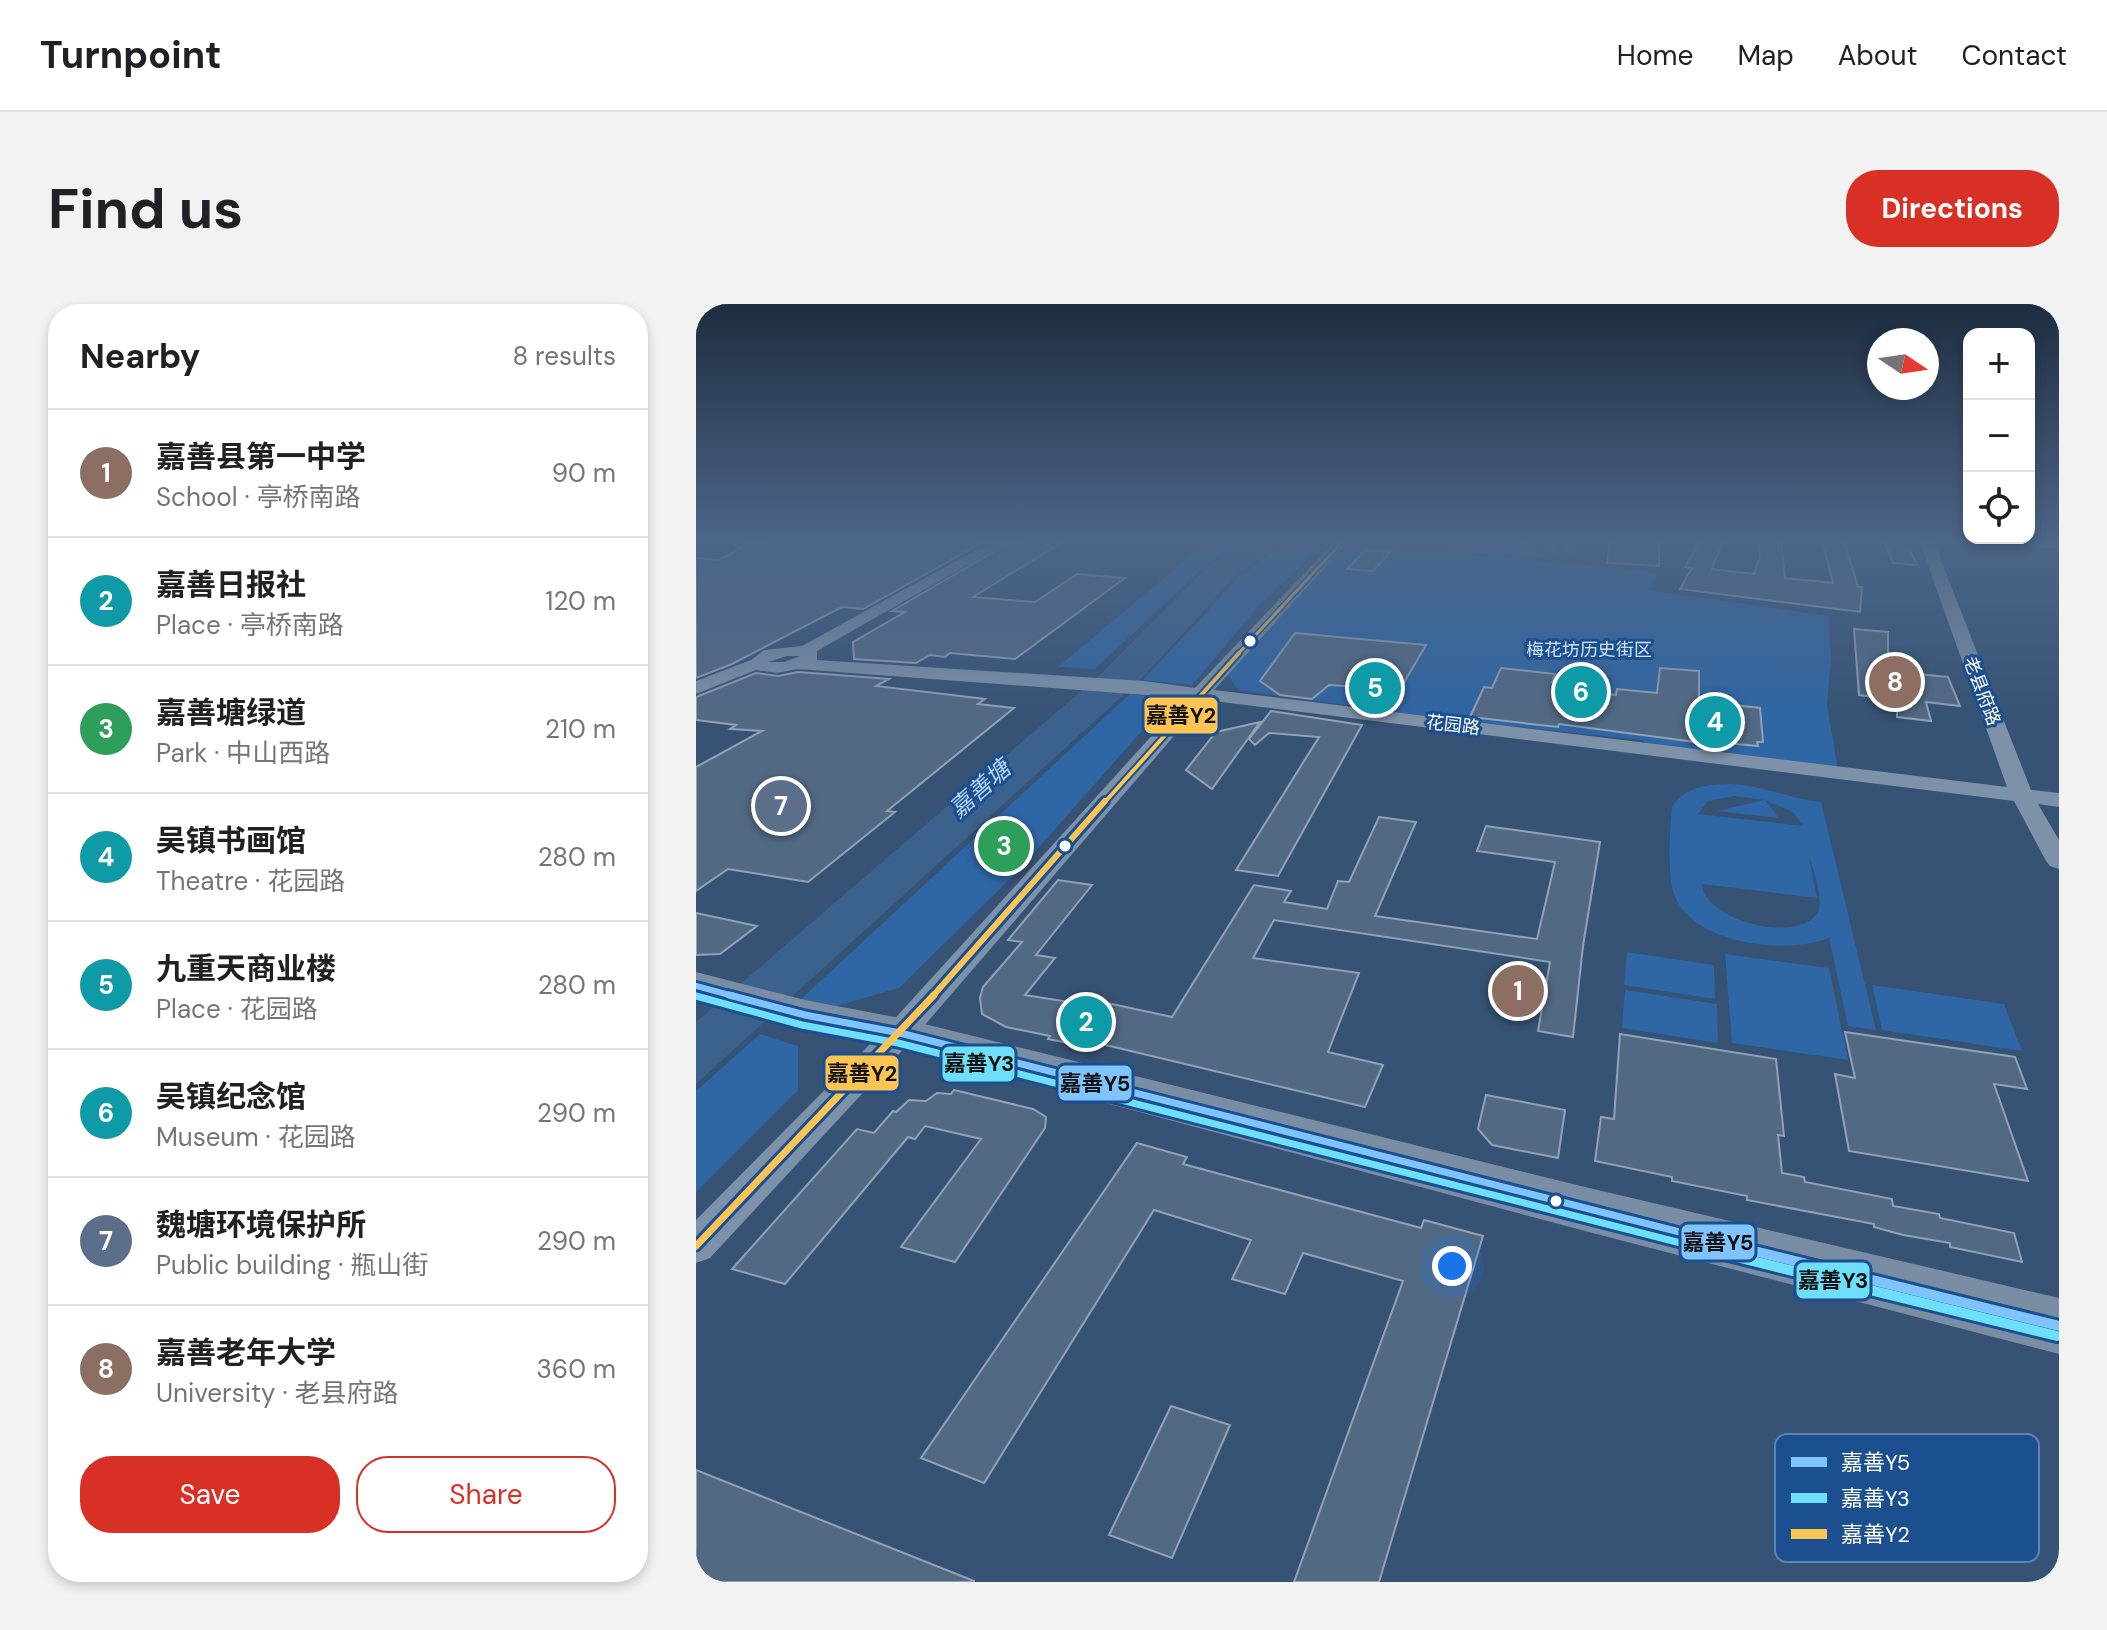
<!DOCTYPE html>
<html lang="en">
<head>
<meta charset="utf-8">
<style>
	:root { --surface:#fff; --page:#f2f2f2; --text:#202124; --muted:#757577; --line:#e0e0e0; --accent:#d93025 }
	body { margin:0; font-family:"DM Sans","Noto Sans SC",sans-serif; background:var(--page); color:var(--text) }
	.controls { position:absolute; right:24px; top:24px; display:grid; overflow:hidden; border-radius:16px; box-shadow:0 4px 12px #0003 }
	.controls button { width:72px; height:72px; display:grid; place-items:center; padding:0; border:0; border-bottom:2px solid var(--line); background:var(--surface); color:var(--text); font:40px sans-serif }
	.compass { position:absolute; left:1171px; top:24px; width:72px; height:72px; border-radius:50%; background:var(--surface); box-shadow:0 4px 12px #0003; rotate:103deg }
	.you { position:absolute; left:756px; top:962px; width:28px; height:28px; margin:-20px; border:6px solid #fff; border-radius:50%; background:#1a73e8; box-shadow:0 0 0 12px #1a73e833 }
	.badge { display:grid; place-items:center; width:52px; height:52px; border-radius:50%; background:var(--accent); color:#fff; font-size:26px; font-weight:700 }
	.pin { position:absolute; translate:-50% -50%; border:4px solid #fff; box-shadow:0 2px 8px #0006 }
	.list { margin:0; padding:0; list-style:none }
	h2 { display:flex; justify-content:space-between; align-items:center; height:104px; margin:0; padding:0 32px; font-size:34px }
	h2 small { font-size:26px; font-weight:400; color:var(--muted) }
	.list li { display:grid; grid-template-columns:52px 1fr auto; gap:24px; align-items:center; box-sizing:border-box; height:128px; padding:0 32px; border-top:2px solid var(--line) }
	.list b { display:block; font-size:30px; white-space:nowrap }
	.list p { margin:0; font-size:26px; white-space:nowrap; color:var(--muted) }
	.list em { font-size:26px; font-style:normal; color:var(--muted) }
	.actions { display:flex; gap:16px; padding:24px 32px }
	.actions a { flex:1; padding:18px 0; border:2px solid var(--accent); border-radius:32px; text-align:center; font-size:28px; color:var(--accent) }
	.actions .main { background:var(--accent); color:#fff }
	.icon { flex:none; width:44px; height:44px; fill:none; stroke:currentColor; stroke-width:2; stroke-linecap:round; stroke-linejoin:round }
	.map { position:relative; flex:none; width:1363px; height:1278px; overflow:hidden; border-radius:32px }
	header { display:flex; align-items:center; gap:48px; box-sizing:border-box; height:112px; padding:0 40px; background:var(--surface); border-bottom:2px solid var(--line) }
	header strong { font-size:38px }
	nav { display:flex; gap:44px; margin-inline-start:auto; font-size:28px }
	.intro { display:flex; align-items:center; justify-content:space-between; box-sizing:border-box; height:192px; padding:0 48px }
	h1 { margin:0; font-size:56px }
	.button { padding:20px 36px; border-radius:32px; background:var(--accent); color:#fff; font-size:28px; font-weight:700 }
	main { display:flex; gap:48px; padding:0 48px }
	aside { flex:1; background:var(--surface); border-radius:32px; box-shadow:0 4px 12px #0003 }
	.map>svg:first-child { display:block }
</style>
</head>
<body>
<header>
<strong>Turnpoint</strong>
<nav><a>Home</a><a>Map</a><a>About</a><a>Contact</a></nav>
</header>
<div class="intro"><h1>Find us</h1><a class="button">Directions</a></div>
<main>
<aside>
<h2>Nearby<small>8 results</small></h2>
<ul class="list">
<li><span class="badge" style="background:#8d6e63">1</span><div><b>嘉善县第一中学</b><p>School · 亭桥南路</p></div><em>90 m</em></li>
<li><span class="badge" style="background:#0f9aa8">2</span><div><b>嘉善日报社</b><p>Place · 亭桥南路</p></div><em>120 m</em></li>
<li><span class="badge" style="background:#2e9e5b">3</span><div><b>嘉善塘绿道</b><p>Park · 中山西路</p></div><em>210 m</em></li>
<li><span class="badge" style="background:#0f9aa8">4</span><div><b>吴镇书画馆</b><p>Theatre · 花园路</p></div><em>280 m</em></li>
<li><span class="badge" style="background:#0f9aa8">5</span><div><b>九重天商业楼</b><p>Place · 花园路</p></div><em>280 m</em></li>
<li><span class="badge" style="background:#0f9aa8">6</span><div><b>吴镇纪念馆</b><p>Museum · 花园路</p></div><em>290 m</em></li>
<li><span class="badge" style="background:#5c6f8a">7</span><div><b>魏塘环境保护所</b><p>Public building · 瓶山街</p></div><em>290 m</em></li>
<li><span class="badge" style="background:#8d6e63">8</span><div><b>嘉善老年大学</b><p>University · 老县府路</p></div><em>360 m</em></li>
</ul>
<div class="actions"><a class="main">Save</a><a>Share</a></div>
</aside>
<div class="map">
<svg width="1363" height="1278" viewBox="0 0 1363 1278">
	<rect width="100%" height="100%" fill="#365274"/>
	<path fill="#2f66a5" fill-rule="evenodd" d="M513,236H547L507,264L399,365L362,363Z
		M592,236H633L566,298L496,381L447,376L542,274Z
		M744,236H757L775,244L781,236L847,237L839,249H858L844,247L855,239L863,248L868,245L865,240L852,236H894L892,240L879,239L882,245C864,260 759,253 744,236Z
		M648,240L950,267L961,271L953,285L957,287L1133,312L1135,355L1131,401L1142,465L951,440L946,436L768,417L542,386L530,369Z
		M434,390L474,395L322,567L203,684L140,702L104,696Z
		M1036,480C1069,482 1095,495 1125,498L1180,726L1152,722L1133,634C1090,651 996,641 978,590C971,571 974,524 976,503C988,482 1014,480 1036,480ZM1038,492L1068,496L1021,507L1083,514L1069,496L1097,508L1107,522L1002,510L1012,497ZM1113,553C1117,564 1128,596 1122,608C1104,641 1008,617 1006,580L1121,594Z
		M931,648L1018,661L1019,695L928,681Z
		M1029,650L1133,664L1152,756L1036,739Z
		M1176,681L1308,700L1326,747L1186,726Z
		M929,686L1021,700L1022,739L926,724Z
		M64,730L102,742V786L0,888V787Z"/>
	<path fill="#3b618d" d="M549,236H588L541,271L445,375L0,780V718L406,369L510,264Z"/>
	<path fill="#526984" stroke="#92a2b6" stroke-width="2" d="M60,236H291L167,305L146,303L36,360L0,374V254L23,256Z
		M318,236H370L277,293L339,298L381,270L429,274L319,355L254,349L249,353L234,351L220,359L158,355L157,338L209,308L196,307Z
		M914,236H963V262L911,259Z
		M1005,236H1027L1016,265L1058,270L1064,253L1063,236H1085L1089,274L1137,279L1126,236H1148L1162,283H1166L1164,308L984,285L996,264L989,263Z
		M1188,236H1209L1221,261L1197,259Z
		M670,246L695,248L677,267L651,265Z
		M1158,325L1192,328V367L1252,373L1264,402L1230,398L1235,417L1201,413V396L1163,391Z
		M599,329L730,341L693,404L668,401L665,383L633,381L616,395L584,391L564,377Z
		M805,364L859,370L856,378L878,380L877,386L920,391L921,385L961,389L964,364L1003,367V393L1039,397V401L1064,404L1067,438H1061L1062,442L1030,439V442L863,420L862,423L774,413L788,383L796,384Z
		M102,368L193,375L180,382L289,395L282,400L318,404L191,507L199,508L112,578L32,565L0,587V463L66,427L34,425L40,421L0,416V393L60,369L82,372Z
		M575,407L666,421L582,572L540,566L623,433L573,429L559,441L553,435Z
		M564,418L516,485L490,466L520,428Z
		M683,513L720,518L679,612L841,635L859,558L781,547L790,522L904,538L887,642L877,733L842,727L854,658L578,616L557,654L663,669L632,748L687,761L669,803L401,739L398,744L352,735L354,732L310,723L286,710L284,694L287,683L326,638L312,636L362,576L396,581L340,651L359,654L329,691L379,699L384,693L476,713L558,581L595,587L588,598L631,605L642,577L653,578Z
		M0,609L61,622L24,650L0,651Z
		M1149,728L1319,753L1331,785L1298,780L1332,877L1153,847L1139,770L1159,774Z
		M924,730L1080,755L1088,832L1082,831L1086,869L1108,873L1109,878L1196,895L1197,902L1243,910L1244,914L1318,929L1326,958L1254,943V939L1207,931L1178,923V920L1051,896V892L976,877V873L899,857L905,813L918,815Z
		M258,786L337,805L350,813L349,824L259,958L205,943L285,835L229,822L219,835L212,833L89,980L36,965L161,825L178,829L197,807L200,808L213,796L230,797L241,789L255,790Z
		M790,791L869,806L862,854L796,841L782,825Z
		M441,839L491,853L487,860L725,924L728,916L787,932L683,1278H598L707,977L607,949L589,990L536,975L555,936L458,906L288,1179L225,1154Z
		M475,1102L534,1121L476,1254L413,1231Z
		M0,1166L278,1277V1278H0Z"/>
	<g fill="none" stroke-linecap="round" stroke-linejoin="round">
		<path fill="#7d92a8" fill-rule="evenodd" d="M298,236H315L121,347V356L448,377L499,384L640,236H654L518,386L1311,483L1223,236H1237L1335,486L1363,489V503L1342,500L1363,536V565L1354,562L1350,557L1318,497L509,396L215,737L14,954L0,959V916L193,721L490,394L102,365L81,369L60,366L0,390V377L55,356L68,346L106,342ZM91,352H104L88,358H72Z"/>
		<path fill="#798da4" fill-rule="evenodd" d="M1325,236H1363V245L1334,242Z
			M0,668L109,696L204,714L889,883L1363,994V1050L889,927L204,744L109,726L0,696Z"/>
		<defs>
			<path id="bus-1-far2" d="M0,682L41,693"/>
			<path id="bus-1-far1" d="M33,691L109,711L204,729L1058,947"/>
			<path id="bus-1" d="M1050,945L1363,1022"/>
			<path id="bus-2-far2" d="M0,692L3,693"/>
			<path id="bus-2-far1" d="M0,692L106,721L202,739L1016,947"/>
			<path id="bus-2" d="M1008,945L1361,1032"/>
			<path id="bus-3-far3" d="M541,351L648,236"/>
			<path id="bus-3-far2" d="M408,499L543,349"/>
			<path id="bus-3-far1" d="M236,693L409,497"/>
			<path id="bus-3" d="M0,942L238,691"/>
		</defs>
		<use href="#bus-1-far2" stroke="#1b4f8f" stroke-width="12"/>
		<use href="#bus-1-far1" stroke="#1b4f8f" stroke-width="13"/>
		<use href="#bus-1" stroke="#1b4f8f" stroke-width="16"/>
		<use href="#bus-2-far2" stroke="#1b4f8f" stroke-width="12"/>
		<use href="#bus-2-far1" stroke="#1b4f8f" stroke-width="13"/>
		<use href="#bus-2" stroke="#1b4f8f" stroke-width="16"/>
		<use href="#bus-3-far3" stroke="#1b4f8f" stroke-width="6"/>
		<use href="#bus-3-far2" stroke="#1b4f8f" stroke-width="8"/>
		<use href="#bus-3-far1" stroke="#1b4f8f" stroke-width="12"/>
		<use href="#bus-3" stroke="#1b4f8f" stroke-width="13"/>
		<use href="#bus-1-far2" stroke="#80c4ff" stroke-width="6"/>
		<use href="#bus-1-far1" stroke="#80c4ff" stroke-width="7"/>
		<use href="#bus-1" stroke="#80c4ff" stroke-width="10"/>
		<use href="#bus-2-far2" stroke="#6ddff8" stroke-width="6"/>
		<use href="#bus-2-far1" stroke="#6ddff8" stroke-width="7"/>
		<use href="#bus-2" stroke="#6ddff8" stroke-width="10"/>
		<use href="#bus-3-far3" stroke="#fcc553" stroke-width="3"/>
		<use href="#bus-3-far2" stroke="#fcc553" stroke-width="4"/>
		<use href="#bus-3-far1" stroke="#fcc553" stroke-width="6"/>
		<use href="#bus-3" stroke="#fcc553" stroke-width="7"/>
	</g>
	<linearGradient id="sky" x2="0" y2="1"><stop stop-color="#1e2d40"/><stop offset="0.57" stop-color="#4c6688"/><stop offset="1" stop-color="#4c6688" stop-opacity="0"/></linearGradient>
	<rect width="1363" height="415" fill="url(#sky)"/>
	<g fill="#fff" stroke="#1b4f8f" stroke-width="3">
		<circle cx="554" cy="337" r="7"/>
		<circle cx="369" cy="542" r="7"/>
		<circle cx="860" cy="897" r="7"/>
	</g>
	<g text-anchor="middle" stroke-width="6" stroke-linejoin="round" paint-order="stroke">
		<g font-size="18" fill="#cfe3fa" stroke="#1b4f8f">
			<text x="893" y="352">梅花坊历史街区</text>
		</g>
		<g font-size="18" fill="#fff" stroke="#1b4f8f">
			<text transform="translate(1286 387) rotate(69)" y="6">老县府路</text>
			<text transform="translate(757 421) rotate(7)" y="6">花园路</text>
		</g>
		<g font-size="24" font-style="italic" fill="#b5d3f5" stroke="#1b4f8f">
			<text transform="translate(284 485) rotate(-42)" y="8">嘉善塘</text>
		</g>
	</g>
	<rect x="1079" y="1130" width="264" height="128" rx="12" fill="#1b4f8f" stroke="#5f84b1" stroke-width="2"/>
	<rect x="1095" y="1153" width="36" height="10" fill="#80c4ff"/>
	<rect x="1095" y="1189" width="36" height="10" fill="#6ddff8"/>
	<rect x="1095" y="1225" width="36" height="10" fill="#fcc553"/>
	<g font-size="22" fill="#fff">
		<text x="1145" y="1166">嘉善Y5</text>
		<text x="1145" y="1202">嘉善Y3</text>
		<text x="1145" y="1238">嘉善Y2</text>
	</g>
	<g stroke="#1b4f8f" stroke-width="3">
		<rect x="447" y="392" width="76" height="39" rx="8" fill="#fcc553"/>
		<rect x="245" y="741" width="75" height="38" rx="8" fill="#6ddff8"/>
		<rect x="128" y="750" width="76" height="38" rx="8" fill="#fcc553"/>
		<rect x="361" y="760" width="76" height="38" rx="8" fill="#80c4ff"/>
		<rect x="984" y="919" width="76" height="38" rx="8" fill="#80c4ff"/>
		<rect x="1099" y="957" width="76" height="39" rx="8" fill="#6ddff8"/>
	</g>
	<g font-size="22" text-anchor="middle" font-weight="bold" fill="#111">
		<text x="485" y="419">嘉善Y2</text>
		<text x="283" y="767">嘉善Y3</text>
		<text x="166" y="777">嘉善Y2</text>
		<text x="399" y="787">嘉善Y5</text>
		<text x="1022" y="946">嘉善Y5</text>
		<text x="1137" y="984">嘉善Y3</text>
	</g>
</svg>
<div class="controls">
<button>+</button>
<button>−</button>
<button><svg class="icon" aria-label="locate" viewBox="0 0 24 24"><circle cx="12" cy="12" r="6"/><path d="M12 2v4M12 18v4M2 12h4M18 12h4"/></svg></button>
</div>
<svg class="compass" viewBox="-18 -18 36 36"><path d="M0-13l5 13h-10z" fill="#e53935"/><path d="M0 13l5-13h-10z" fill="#757577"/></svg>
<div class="you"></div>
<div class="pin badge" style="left:822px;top:687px;background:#8d6e63">1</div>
<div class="pin badge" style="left:390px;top:718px;background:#0f9aa8">2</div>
<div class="pin badge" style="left:308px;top:542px;background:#2e9e5b">3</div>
<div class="pin badge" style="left:1019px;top:418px;background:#0f9aa8">4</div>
<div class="pin badge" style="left:679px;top:384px;background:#0f9aa8">5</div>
<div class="pin badge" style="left:885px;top:388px;background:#0f9aa8">6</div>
<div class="pin badge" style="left:85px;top:502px;background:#5c6f8a">7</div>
<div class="pin badge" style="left:1199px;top:378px;background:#8d6e63">8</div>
</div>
</main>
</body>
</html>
